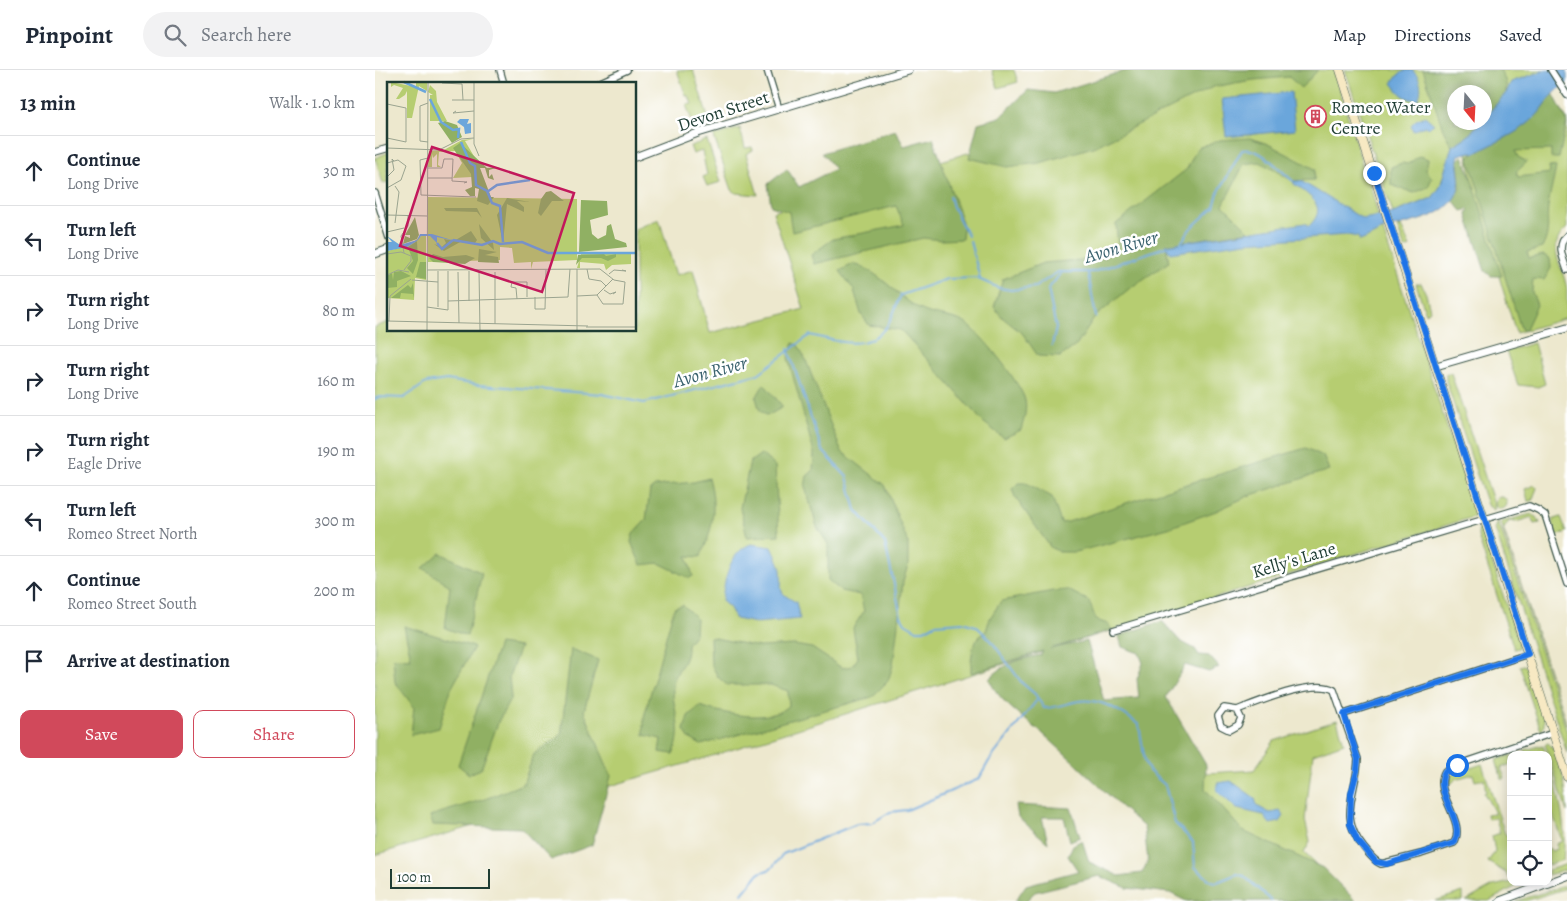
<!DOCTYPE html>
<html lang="en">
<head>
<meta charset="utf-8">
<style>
	:root { --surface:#fff; --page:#f2f2f3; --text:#1f2937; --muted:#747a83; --line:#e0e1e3; --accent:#d1495b }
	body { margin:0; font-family:Alegreya,serif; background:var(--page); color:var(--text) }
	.controls { position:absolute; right:15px; bottom:15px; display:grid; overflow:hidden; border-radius:10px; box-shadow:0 2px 12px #0003 }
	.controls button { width:45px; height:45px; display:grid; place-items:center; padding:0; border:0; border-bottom:1px solid var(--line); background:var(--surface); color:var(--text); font:25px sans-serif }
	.compass { position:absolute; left:1072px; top:15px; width:45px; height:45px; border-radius:50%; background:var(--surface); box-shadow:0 2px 12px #0003; rotate:162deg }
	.scale { position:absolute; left:15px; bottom:12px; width:100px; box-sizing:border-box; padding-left:5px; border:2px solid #1f3d34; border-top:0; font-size:14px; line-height:18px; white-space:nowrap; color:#1f3d34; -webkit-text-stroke:4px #fff; paint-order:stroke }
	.stop { position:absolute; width:15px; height:15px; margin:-11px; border:4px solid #1a73e8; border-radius:50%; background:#fff }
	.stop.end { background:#1a73e8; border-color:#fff; box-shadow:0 1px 5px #0008 }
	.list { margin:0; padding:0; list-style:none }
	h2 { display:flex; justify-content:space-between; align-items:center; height:65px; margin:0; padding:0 20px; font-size:21px }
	h2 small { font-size:16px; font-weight:400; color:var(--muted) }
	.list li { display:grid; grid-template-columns:32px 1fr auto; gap:15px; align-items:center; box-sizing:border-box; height:70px; padding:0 20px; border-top:1px solid var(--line) }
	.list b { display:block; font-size:19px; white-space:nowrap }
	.list p { margin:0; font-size:16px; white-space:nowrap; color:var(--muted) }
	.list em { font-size:16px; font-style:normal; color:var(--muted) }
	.actions { display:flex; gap:10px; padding:15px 20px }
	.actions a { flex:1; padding:11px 0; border:1px solid var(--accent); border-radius:10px; text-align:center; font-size:18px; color:var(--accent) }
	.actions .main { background:var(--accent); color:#fff }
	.icon { flex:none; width:28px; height:28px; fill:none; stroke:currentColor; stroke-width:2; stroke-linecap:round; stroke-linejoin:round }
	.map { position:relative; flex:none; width:1192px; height:831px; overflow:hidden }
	header { display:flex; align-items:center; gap:30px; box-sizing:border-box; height:70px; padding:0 25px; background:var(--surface); border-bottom:1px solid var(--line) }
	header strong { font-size:24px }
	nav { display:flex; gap:28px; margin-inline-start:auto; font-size:18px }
	.search { width:350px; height:45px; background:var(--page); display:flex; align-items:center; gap:12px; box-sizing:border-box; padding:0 18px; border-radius:28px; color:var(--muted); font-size:19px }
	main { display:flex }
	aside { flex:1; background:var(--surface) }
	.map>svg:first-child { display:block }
</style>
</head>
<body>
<header>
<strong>Pinpoint</strong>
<div class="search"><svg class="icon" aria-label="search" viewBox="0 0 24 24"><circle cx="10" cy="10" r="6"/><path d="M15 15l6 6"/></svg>Search here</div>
<nav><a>Map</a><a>Directions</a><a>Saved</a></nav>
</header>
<main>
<aside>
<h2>13 min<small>Walk · 1.0 km</small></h2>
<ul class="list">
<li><svg class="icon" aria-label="ahead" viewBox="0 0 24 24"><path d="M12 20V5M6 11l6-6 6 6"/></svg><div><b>Continue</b><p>Long Drive</p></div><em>30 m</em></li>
<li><svg class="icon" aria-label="left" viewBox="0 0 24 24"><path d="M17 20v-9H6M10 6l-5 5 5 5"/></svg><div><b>Turn left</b><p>Long Drive</p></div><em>60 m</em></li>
<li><svg class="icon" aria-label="right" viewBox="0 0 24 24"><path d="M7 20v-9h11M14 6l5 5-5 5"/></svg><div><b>Turn right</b><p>Long Drive</p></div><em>80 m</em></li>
<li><svg class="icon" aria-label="right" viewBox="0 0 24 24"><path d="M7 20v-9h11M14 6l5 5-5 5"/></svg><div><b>Turn right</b><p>Long Drive</p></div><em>160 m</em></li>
<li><svg class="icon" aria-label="right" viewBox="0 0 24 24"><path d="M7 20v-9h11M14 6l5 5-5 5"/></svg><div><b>Turn right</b><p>Eagle Drive</p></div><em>190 m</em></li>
<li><svg class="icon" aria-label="left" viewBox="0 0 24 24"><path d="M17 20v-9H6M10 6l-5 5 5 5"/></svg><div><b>Turn left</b><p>Romeo Street North</p></div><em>300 m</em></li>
<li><svg class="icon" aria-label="ahead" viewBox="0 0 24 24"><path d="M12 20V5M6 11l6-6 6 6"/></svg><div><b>Continue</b><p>Romeo Street South</p></div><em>200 m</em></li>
<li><svg class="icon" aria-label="arrive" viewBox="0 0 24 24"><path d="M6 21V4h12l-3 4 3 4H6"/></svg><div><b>Arrive at destination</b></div></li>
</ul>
<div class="actions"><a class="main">Save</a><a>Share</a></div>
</aside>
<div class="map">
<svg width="1192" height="831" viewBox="0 0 1192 831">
	<rect width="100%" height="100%" fill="#fff"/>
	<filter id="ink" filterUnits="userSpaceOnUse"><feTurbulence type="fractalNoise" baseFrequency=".02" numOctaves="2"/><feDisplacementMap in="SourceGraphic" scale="10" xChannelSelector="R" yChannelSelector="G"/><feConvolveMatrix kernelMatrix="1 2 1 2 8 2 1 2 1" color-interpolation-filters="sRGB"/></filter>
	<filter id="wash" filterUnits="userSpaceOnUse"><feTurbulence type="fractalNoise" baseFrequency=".0096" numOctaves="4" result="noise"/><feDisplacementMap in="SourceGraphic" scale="20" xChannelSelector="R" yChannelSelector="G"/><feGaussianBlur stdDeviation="1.12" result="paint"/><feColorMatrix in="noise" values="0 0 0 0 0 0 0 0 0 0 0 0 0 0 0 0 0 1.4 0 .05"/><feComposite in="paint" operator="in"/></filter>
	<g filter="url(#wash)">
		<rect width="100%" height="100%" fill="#ede8ce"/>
		<path fill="#b6cd71" stroke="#6a8552" d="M302,0H318L333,48L318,53L311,35L317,34L314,26H311Z
			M617,0H639L643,12L623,18Z
			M759,0H959L991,107H993L1003,145L1101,446L327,689L0,785V257L14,252V260H260V159L284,149L301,205L318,200L335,263L429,239L398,142L708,48Z
			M970,0H1171L1136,12L1131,23L1110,47V22H1080V52L1104,53L1093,66L1077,76L1065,117L1057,128L1018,143Z
			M1177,22L1192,50V158C1169,178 1189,195 1192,220C1192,229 1192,239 1192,248L1141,263L1099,123L1092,83C1097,81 1100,83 1104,82C1133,69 1161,49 1177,22Z
			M365,58L370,78L377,77L378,80L371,84L383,125L361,123L357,120L340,70L339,66Z
			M332,70L346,112L332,116L328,107L332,105L327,81L318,84L315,76Z
			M14,82V95L12,97L14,112L8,113L0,88Z
			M1026,156L1035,177L1030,179L1022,157Z
			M1046,213L1051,224L1055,240L1051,244L1041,214Z
			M1159,273L1170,314L1163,317L1143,315L1131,281Z
			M1076,303L1120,437L1119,440L1112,435L1071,311V304Z
			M1160,415L1162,418L1157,431H1153L1150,419Z
			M1120 433a6 6 0 1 1 12 0a6 6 0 1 1-12 0Z
			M1156,444L1162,447L1165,453L1160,454L1157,447L1141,452L1134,451L1128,460L1192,656L1126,452Z
			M1186,447L1192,462L1182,466L1177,450Z
			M1123,451L1192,662V683L1120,459Z
			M1104,454L1144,572V578L1139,579L1103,466Z
			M1149,595L1153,599L1169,649V657L1166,661L1145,596Z
			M962,650L969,673L938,684L930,750L935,772L929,783L980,831H812L818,704L879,700L899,671Z
			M1173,673C1187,683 1192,726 1192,742L1170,674Z
			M1168,675L1171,685H1151L1150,680Z
			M1136,685V694L1126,698L1130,708L1127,710L1121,690Z
			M1173,690C1184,722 1192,757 1188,790L1173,795V778L1176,781L1182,779L1181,774L1187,771L1173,731Z
			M1107,694L1130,764L1132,765L1136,774V807L1133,808L1131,803L1113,792L1120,781L1117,766L1125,763L1121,747L1113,749L1112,744L1120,743L1109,723L1111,722L1109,709L1100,711L1098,704L1081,709L1076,714L1075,708L1078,704Z
			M1192,794V800L1173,805V800Z
			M1136,812H1149L1114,831H1091L1118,816Z
			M1192,815V818L1151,831H1141Z
			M1088,822V831H1060Z"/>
		<path fill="#90b063" stroke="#58764c" d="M753,0H943L926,18L914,7L878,10L838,17L721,76L665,93L632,97L594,88L603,53L625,47L653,20L679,23Z
			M1048,0H1125L1131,12V23L1110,47V22H1080V52L1104,53L1093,66L1077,76L1069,62Z
			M1178,23L1192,51L1184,88H1176V80L1140,81L1143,87L1152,92L1141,102L1143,107L1175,103L1174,96L1181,97C1179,110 1175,123 1173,136C1171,153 1176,161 1167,178L1152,182L1154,188L1169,185L1175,189L1176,198L1169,210L1158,209L1157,222L1162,235L1150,261L1146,259L1093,86C1131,67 1154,61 1178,23Z
			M520,60L529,76L558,68L588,155L587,169L567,170L548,168L439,194L436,185L458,169L529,155L521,136L417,162L414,142L396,136L393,114L412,99L424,117L460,99L447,83Z
			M875,68L893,74L940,99L939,110L918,111L885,92L869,94L848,135L874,161L791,175L794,192L755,218L720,247L702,275L685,287L663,286L648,264L628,248L619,237L628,209L668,193L730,188L743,178L741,154L812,99L822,78L845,70Z
			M1044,86L1053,89L1051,100L1057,108L1053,117L1039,123L1016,115V97L1027,93L1033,94Z
			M1088,86C1104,125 1113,166 1127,206H1116L1110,201L1092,145L1094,139L1087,141L1078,130L1085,117L1083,90Z
			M478,194C503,200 521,225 543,238C557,247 576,245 590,253C605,261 643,311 649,327C653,338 649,349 646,360L629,368L608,352L526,260L494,255L486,244L479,220L465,201Z
			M418,273L423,275L430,288L466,381L510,415L533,473V495L528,512L518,595L513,611L497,627L326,675L314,668L309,660L313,646L325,636C349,644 393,654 414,636L413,621L396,615H352L343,607L336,594L335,567L385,577L419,575L437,578L467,598L477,596L483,588L478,558L489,541L485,525L466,521L453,510V474L442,457L430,417L432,406L438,401L439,383L413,288Z
			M389,314L408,337L392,346L385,341L381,328Z
			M931,378L948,386L954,400L873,426L841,441L793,458L700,482H686L676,478L640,427L637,419L643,413H651L677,427L686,453L693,452L782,423Z
			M386,384L400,396L404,465L372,467L365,438L375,392Z
			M334,408C342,435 338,462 325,487L312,486L318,506L314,508L284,493L266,495L256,472L258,464L271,450L275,420L280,416L319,412Z
			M65,483L107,503L92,566L70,558L75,516L48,498Z
			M693,520L714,531L721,550L733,554L737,560L675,579L712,571L729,631L764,628L762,609L768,593L764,583L747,577L744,566L787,551L805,571L820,579L824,585L834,586L844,597L834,602L810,595L791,627L831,695L830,719L868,761L948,798L981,831H811L795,823L752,818L724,806L660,822L651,831H640L651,815L703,801L693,786L698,775L707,770L714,792L744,806L767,803L773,791L769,757C737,730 708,699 676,671C656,652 625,635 614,609C631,592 643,590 666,585L668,581L596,603C596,586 596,571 611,561L615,548L626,531L678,521Z
			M308,535L321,548L320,564L312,574C313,593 304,595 299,610C293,633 312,657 298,684L284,682L286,669L269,665V647L299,538Z
			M29,556L99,577L76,619L64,658L36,665L39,637L20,612L18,588L36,589Z
			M124,574L145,577L134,606L136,628L124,650L106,699L94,704L83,695Z
			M196,579L223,590L209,641L236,706L217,775L176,790L146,758L58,755L55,746L110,729L148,714L159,684L186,665Z
			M641,735L696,738L705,767L695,771L689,747H667L673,773L643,747Z"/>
		<path fill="#6ba6db" stroke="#457288" d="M1032,0H1037C1046,8 1048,20 1043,30C1030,30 1024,23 1017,13L1024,4Z
			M1171,0H1192V13C1173,25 1173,35 1158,49C1143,64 1120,72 1101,83L1096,82L1084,85C1080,95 1086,105 1084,116C1078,149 1034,151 1009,160C1000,163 992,169 985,171L983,167L972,165L958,166L871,172L795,183L790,175L930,153L934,156C954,137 935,126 919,114L918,111H926L988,149L1018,143L1057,128L1065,117L1077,76L1093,66L1104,53L1110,52V47L1131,23L1136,12Z
			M916,22L920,60L851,67L847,29Z
			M1050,46L1059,54L1052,58L1050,56L1038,61L1036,55L1041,50Z
			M376,474L397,477C400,484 405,493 406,500C408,520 400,521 421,532L425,549L381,553L360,549L355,538L347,531C349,511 354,482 376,474Z
			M856,711L880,728L882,736L895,743L905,741L909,746L905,752L895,754L888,745L862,739L842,721V713Z"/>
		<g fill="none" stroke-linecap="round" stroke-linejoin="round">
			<path stroke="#6ba6db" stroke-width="2" d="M575,126L578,137L593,166
				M595,171C598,184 602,195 605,209
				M806,173L815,159L839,137L843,123L867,80C886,76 904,100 918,111
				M713,203L721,247
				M677,276L681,258L673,219L687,202
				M413,279L447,380L472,407L481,440L510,473L526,546L530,553L542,560H549L560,554L587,552L601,556L615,569L647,613L660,624L669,638C682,638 691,633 704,631C726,627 748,642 764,655L770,691L774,701L790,715L800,753L818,772L820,797L836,811L842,812L862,804L869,806L897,831
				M0,329L4,327L29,328L51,313L72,310L103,315L227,324L269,333L383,304L435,265C459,271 493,282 511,257C518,248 521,235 526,225L572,209L601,208L624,218L636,220L660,217L683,202H718L793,176
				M367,824L384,803L396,799L408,784L482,754L497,753L515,742L532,740L604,709L614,691L662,630"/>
		</g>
	</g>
	<g filter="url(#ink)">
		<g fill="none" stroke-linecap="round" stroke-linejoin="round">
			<defs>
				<path id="minor" d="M125,0L129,14
					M392,0L404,39
					M1176,0L1192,25
					M221,14L252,0
					M0,82L14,78
					M0,123L14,168
					M1192,165C1181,176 1188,187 1192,200
					M738,560L1154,436L1163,440L1170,445L1192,514
					M862,640L866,648L863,655L854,660L846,656L843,646L849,638L862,640C883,632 940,608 959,620L983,689C982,723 962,746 989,778C994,784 999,791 1006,794L1046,784L1079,773C1092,751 1057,723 1070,701L1082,695L1178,663
					M969,644L1153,584"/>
				<path id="tertiary" d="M260,87L323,63L533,0
					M0,184L14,179
					M1061,296L1192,258
					M1125,831L1192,806"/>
				<path id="secondary" d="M965,0L1192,707"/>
			</defs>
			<use href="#minor" stroke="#3e574b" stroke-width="8"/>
			<use href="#tertiary" stroke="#3e574b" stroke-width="9"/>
			<use href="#secondary" stroke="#3e574b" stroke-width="9"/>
			<use href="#minor" stroke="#fff" stroke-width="5.5"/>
			<use href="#tertiary" stroke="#fff" stroke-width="7"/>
			<use href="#secondary" stroke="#f7e9c3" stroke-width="8"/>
		</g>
	</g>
	<g fill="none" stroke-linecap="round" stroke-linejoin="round" filter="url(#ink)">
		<path stroke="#1a73e8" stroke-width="6" d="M999,103L1153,584L969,644L983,689L982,701L976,724L975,754L982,770L1001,792L1012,794L1079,773C1092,751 1057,723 1070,701L1082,695"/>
	</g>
	<defs>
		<symbol id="building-ring" viewBox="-11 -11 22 22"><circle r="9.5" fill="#fff" stroke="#d1495b" stroke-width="1.5"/><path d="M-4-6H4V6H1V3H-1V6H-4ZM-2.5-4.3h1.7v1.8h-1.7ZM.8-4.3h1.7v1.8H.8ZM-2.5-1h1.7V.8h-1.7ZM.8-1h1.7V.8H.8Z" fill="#d1495b"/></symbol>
	</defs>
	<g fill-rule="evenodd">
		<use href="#building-ring" x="928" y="34" width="25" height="25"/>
	</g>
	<g text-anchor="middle" stroke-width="5" stroke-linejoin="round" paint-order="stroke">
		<g font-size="18" fill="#1f3d34" stroke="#fff" text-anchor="start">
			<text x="956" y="43">Romeo Water<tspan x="956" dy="21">Centre</tspan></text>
		</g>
		<g font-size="18" fill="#1f3d34" stroke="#fff">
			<text transform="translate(348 41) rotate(-18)" y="6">Devon Street</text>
			<text transform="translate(919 490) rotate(-17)" y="6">Kelly's Lane</text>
		</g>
		<g font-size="19" font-style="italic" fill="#3a626e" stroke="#fff">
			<text transform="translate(746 176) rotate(-16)" y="7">Avon River</text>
			<text transform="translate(335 301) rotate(-15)" y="7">Avon River</text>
		</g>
	</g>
	<g transform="translate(12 12)">
		<rect width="249" height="249" fill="#ede8ce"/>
		<path d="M4,0L29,5V0H40V9L32,4L25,36H20V9L18,13L12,17H9L16,6L7,3L4,5ZM43,3L49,9L50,20L60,39H43V13H46L41,10ZM86,57L78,59L91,81L85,95L66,96L75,81L68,69L52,70L51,83L54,85H50V72L46,76L45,72V85H41L42,69L57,68L75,58ZM41,115L190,117V178L146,180L144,187V180L127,181L125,166L113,165V178L41,180ZM34,154H39V198L28,196L27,218L0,216V169L21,164ZM244,171V182L225,183L219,188L217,182L193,180V186H190L194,172Z" fill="#b6cd71"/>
		<path d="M58,39L70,43L75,55L65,61L51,41ZM73,61L100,86L113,85L102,88V95L105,92L107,98L101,96L98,86H93L104,115H107L101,123L90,119L92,107L88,106V114H83L78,108L85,105L84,92L66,66ZM164,109L177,119H165L154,134L151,131L154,117L159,110ZM120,116L143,120L130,119L137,125V130L120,122L116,161L110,133ZM194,118L220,119L221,133L203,138L205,152L211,157L219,153L220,144L224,142L228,157L239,161L240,165L192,170ZM57,126H90L95,136L90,130L59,129ZM28,135L32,153L30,157L16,162L18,154L23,156V153H18ZM92,142L106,161L107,168L94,156ZM84,149L90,158L88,161L75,159L57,169L47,162L55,165L59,161L57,157L67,159ZM30,159L31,178L26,192L20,186L26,179L21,165ZM92,167L110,170L98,173L111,175L112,181L91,180ZM46,172L56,175L79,173L88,176L78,182L46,180L42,176ZM217,172L219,174L229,172V175L221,179L214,176H195L189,183L191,173ZM33,180H39V197L29,195ZM14,189L24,194L10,199V205L0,206V194L5,191L6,198L7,190ZM26,201L27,216L26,212L14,211L13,216H4L21,203L24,206Z" fill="#90b063"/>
		<path d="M73,37H82L80,42L84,41V51L78,52L77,45L70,40ZM33,152H45L68,159L50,155V161L43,154H34L30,159L20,165L0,169V160H5L0,154L13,163L30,158Z" fill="#6ba6db"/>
		<path fill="none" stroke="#6ba6db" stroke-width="2.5" d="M17,0L39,10M43,17L54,40L66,48L72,47L71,56M74,60L83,81L88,84L89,103L100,109L105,121L113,124L116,160M100,110L110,103L143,98M66,158L95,163L106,159L113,162L135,160L161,171H249M50,161L55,167L66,158"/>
		<path fill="none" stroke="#9ba490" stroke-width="1" d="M87,0V62L92,74M55,1L75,2L76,18M65,18H87M0,22L19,26V60L0,56M69,29L66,31L87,29M41,60L33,59V24L41,21M0,66L52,68L74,57L87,56M41,76L33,78L34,113L89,115M0,81L11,78L19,84L14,98L0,106M41,86H55L57,77H66L65,99L80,100L77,101M0,95L7,88L5,77L7,79M41,96H65M0,133L40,134M8,141L12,110L8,104M0,150L17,146M17,171L14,154L21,144V133M0,172L14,170L24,174V179L17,188M200,187L202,197L214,199L219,204M40,188L213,187L227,198L238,200L236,222H216L210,213M92,189L93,249M71,190L72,241M222,192L227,188L239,189L235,188M0,193L11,188L22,190M25,198L51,200M217,208L223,212L229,210L226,212M3,214L24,197M190,214L210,213L226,197M148,215V227H158L159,188M130,217L129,206L124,205L125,200H140V215M61,219L181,215L183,187M82,219V189M40,225L61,228V189M51,225V189M0,239L201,244M2,239L3,214M108,242V190M199,245H249M40,249L41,0M190,249V187"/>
		<path fill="#c2185b" fill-opacity="0.15" stroke="#c2185b" stroke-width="2.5" d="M45,65L187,111L155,210L13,164Z"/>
		<rect width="249" height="249" fill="none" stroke="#1f3d34" stroke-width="2.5"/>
	</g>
</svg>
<div class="controls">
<button>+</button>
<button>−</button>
<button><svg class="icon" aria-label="locate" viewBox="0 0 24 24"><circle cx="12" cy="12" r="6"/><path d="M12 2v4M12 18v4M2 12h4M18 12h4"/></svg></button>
</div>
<svg class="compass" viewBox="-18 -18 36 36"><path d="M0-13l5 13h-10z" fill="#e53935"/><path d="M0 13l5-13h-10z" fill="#747a83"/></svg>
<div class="scale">100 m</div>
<div class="stop" style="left:1082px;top:695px"></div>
<div class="stop end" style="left:999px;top:103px"></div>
</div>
</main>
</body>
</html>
